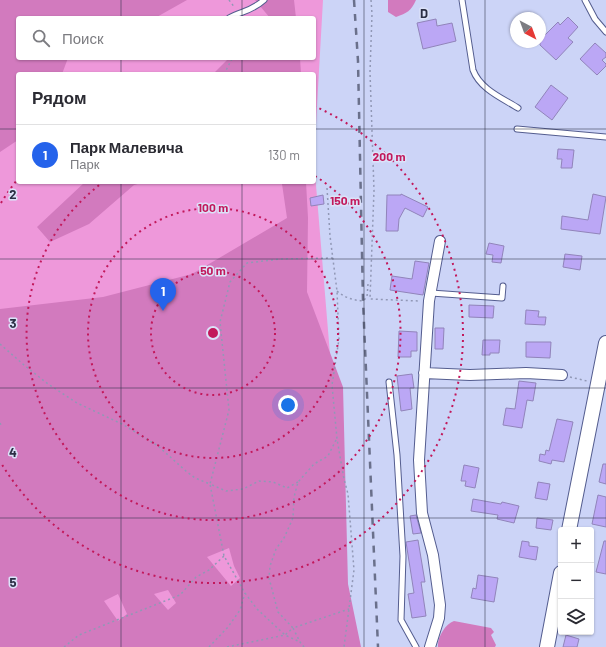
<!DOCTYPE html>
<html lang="ru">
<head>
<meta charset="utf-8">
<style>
	:root { --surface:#fff; --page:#f7f7f7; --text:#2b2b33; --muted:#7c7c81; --line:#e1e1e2; --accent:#2563eb }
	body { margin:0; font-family:Barlow,sans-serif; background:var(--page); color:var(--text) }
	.controls { position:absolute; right:12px; bottom:12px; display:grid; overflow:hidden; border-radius:4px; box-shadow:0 1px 3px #0004 }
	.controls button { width:36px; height:36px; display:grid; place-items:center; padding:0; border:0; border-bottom:1px solid var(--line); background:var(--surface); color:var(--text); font:20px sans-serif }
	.compass { position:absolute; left:510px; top:12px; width:36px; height:36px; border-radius:50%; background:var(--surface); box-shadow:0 1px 3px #0004; rotate:139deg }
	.you { position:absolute; left:288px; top:405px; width:14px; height:14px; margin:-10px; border:3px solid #fff; border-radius:50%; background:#1a73e8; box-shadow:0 0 0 6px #1a73e833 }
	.badge { display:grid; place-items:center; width:26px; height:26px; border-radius:50%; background:var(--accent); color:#fff; font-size:13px; font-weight:700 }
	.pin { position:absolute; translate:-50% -33px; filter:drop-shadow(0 1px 2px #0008) }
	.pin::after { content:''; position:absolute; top:21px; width:14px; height:12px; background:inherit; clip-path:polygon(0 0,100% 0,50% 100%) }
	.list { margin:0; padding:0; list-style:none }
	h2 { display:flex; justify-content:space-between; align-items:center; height:52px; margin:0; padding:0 16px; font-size:17px }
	h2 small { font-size:13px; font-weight:400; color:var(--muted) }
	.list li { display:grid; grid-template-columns:26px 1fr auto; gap:12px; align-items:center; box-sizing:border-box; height:60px; padding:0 16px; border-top:1px solid var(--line) }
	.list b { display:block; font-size:15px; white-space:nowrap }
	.list p { margin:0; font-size:13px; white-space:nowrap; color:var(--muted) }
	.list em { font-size:13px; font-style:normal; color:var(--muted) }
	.icon { flex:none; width:22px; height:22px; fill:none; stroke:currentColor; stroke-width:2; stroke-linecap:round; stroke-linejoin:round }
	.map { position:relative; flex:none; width:606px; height:647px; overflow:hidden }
	.search { position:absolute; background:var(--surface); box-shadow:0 1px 3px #0004; left:16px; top:16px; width:300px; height:44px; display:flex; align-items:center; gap:10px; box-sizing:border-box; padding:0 14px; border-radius:4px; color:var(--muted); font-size:15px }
	.panel { position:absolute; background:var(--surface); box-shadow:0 1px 3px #0004; left:16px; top:72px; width:300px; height:112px; border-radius:4px }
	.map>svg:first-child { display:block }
</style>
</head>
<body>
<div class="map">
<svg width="606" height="647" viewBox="0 0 606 647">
	<rect width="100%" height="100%" fill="#ccd4f7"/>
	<path fill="#ee98da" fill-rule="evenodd" d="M0,0H323L314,159V74H18V182H314V161L337,439L350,647H0ZM18,18H314V58H18Z"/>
	<path fill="#d27abe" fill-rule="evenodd" d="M0,0H187L155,18H18V58H68L62,74H18V140L0,152Z
		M255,0H294L296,18H270Z
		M388,0H416C411,11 407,13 396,17L388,12Z
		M229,58H270L273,60L276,58H300L301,74H213Z
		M85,182H145L134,185L89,224L50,242L37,227Z
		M280,182H306L308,218L307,292L343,387L348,584L361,647H0V309L103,297L192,274L287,218L282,184ZM229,548L234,566L240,578L231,586L207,557ZM168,590L176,603L168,610L154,594ZM118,594L127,614L118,621L104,601Z
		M454,621L491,628L494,632L491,635L496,645L495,647H438C437,638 445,624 454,621Z"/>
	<path fill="#bba7f5" stroke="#9184ba" d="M568,17L578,27L568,38L573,42L556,60L540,45V40L558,22L560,25Z
		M436,19L437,26L452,23L456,41L423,49L417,23Z
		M595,43L606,53V57L602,60L606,64V66L597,75L580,59Z
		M551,85L568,98L552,120L535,107Z
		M558,149L574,150L572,168H561L562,159H557Z
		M401,194L428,207L423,217L405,208L399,219L398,231H386L387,195H401Z
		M593,194L606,197L600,234L561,229L562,216L588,220Z
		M323,195L324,204L311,206L310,198Z
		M489,243L504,246L501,263L492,262L493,255L486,254Z
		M565,254L582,256L580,270L563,267Z
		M415,261L429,263L423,295L390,290L392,276L412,279Z
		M469,305L494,306L493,318L469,317Z
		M526,310L539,311L538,317H546L545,325L525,324Z
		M435,328H444L443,349H435Z
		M399,331L417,332V351H411V357H398Z
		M483,340H500L499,353H490V355H482Z
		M526,342H551L550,358L526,357Z
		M412,374L414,388H410L412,409L401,411L397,376Z
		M519,381L536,383L533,401L527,400L522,428L503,425L506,408L515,409Z
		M557,419L573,422L564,462L552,460L551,464L539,461L540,454L545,455L546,450L549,451Z
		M603,464H606V484L599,482Z
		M464,465L479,468L475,488L465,486L466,481H461Z
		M538,482L550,484L547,500L535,498Z
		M598,495L606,497V527L592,524Z
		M473,499L501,504L502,502L519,506L514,523L497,519L498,515L471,511Z
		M416,515L421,533L413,534L410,516Z
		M537,518L553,520L551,530L536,528Z
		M418,540L425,582H421L426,616L412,618L408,594L414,593L406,542Z
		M522,541L529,542V546L538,547L536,560L519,557Z
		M604,541H606V574L596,572Z
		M478,575L498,578L494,602L471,598L473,588L476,589Z
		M566,635L579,639L577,647H563Z"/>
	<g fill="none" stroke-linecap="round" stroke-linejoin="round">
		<defs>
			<path id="service" d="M462,0L473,70C480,89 502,98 518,108
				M585,0L595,19L606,32
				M229,18C242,11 252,11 264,0
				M517,129L606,137
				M431,293L502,298L503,286
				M389,382L397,455L403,556L401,620L416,647"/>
			<path id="minor" d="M424,373L470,375L526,373L562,375
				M430,647L439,618L440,605L433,555L422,513L419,460L429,301L440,241"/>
			<path id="secondary" d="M569,530L606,343
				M547,647L561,573"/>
		</defs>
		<use href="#service" stroke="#545d8f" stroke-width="7"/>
		<use href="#minor" stroke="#545d8f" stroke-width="12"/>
		<use href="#secondary" stroke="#545d8f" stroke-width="16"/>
		<path stroke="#9198b6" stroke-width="1.5" stroke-dasharray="2 3" stroke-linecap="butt" d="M229,0L235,8
			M371,0L372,14L370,72L374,190L370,299L419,301
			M224,74L232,59L237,58
			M327,188L330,236L337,291L339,339L332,385L337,439L344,479L348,494L354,570L344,647
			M337,291C345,298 353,300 363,301L367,297L368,284L371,285
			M0,344L24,365L48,384L77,403L122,424L158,446L187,472L195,478L210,484L224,556L245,593L257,609L285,635L300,642
			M570,377L587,381
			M0,423L1,425
			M336,440L328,456L314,464L298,482L294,497L293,518L284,538L276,549L270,566L269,578L278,612L293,628L349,609
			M298,482L287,488L273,482L259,481L243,489L226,491L210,484L229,410L220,322L230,282L247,263L281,259L333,258
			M64,647L79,635L180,595L196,577L209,570L224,556
			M209,647L228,627L240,610L245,593
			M227,647L285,635L293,628L300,642L304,647"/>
		<use href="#service" stroke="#fff" stroke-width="5"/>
		<use href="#minor" stroke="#fff" stroke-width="10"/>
		<use href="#secondary" stroke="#fff" stroke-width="14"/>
		<path stroke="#6a708b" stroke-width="2.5" stroke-dasharray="7 7" stroke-linecap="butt" d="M354,0L358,61L363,301L378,647"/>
	</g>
	<path fill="none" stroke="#2b2f45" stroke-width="1" stroke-opacity="0.55" d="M121,0V18M242,0V18M364,0V647M485,0V647M121,58V74M242,58V74M0,129H18M314,129H606M121,182V647M242,182V647M0,259H606M0,388H606M0,518H606"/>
	<g fill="none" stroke="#c2185b" stroke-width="2" stroke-dasharray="2 4">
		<circle cx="213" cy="333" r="62"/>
		<circle cx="213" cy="333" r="125"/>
		<path d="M315 176A187 187 0 1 1 102 183"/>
		<path d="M1 203A249 249 0 0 1 17 180M314 106A249 249 0 1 1 1 463"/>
	</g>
	<g font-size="13" text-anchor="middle" font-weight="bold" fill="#2b2f45" stroke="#dce2f9" stroke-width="3" stroke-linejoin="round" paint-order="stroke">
		<text x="424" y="18">D</text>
		<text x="13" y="199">2</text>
		<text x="13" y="328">3</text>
		<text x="13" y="457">4</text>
		<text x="13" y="587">5</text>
	</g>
	<circle cx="213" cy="333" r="6" fill="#c2185b" stroke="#dce2f9" stroke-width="2"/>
	<g font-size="12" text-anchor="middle" font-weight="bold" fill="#c2185b" stroke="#dce2f9" stroke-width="3" stroke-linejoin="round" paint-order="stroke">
		<text x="389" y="161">200 m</text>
		<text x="345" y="205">150 m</text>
		<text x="213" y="212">100 m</text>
		<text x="213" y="275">50 m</text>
	</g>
</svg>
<div class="controls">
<button>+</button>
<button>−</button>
<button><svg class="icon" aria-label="layers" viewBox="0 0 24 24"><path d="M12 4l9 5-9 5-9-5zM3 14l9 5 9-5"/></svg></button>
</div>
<svg class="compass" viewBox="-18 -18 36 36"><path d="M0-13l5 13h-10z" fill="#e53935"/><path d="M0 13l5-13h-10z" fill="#7c7c81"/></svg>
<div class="you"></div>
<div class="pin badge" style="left:163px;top:311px">1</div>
<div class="search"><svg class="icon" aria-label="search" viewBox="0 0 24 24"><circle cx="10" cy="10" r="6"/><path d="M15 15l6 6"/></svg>Поиск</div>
<section class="panel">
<h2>Рядом<small></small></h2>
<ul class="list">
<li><span class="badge">1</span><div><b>Парк Малевича</b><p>Парк</p></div><em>130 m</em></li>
</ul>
</section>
</div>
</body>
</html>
